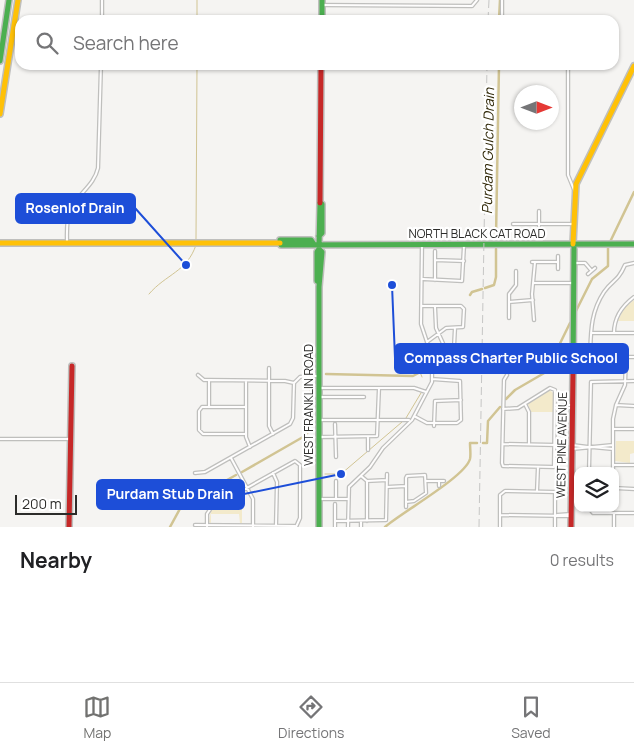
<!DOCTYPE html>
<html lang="en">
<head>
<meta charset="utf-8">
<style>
	:root { --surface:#fff; --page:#f6f6f6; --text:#202124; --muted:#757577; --line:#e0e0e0; --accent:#727270 }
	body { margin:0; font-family:Manrope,sans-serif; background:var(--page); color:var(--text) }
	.controls { position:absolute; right:15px; bottom:15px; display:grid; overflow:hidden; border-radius:10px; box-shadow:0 1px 4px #0004 }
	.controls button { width:45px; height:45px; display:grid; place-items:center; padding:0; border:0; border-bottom:1px solid var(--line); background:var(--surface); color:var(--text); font:25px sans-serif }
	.compass { position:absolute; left:514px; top:85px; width:45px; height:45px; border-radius:50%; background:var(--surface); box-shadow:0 1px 4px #0004; rotate:90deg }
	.scale { position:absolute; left:15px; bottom:12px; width:62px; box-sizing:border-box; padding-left:5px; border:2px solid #2c2c2a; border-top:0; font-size:14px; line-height:18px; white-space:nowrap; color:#2c2c2a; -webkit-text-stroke:4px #fff; paint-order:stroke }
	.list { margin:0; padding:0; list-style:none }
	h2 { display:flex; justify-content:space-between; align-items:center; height:65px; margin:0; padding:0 20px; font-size:21px }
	h2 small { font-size:16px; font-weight:400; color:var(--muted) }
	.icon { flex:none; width:28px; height:28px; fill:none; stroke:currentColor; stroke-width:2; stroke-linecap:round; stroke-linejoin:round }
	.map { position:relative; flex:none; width:634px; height:527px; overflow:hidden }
	.search { position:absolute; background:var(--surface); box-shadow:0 1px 4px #0004; left:15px; right:15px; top:15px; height:55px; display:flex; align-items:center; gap:12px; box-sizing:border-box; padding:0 18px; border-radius:15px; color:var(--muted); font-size:19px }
	.sheet { height:155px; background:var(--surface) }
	nav { display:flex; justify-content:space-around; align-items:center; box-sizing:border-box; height:70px; border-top:1px solid var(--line); background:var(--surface); font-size:14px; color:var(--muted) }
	nav a { display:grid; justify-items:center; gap:2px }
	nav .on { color:var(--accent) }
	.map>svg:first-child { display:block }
</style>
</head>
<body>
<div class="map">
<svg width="634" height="527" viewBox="0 0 634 527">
	<rect width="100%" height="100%" fill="#f5f4f2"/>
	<path fill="#f3eacb" d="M634,300V321H618L624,308Z
		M550,390L553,393V412H531L528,404Z
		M616,441H634V453L630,454V463L615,461Z
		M238,495L242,501V523H240L239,514H211V523L209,522L211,511Z"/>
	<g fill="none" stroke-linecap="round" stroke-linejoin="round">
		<path stroke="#d1c493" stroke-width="1" d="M197,20V0
			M196,240L197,65
			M149,294C166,274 187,272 196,245
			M420,372L422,377
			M406,418L421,393
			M325,474H341L402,422"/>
		<path stroke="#d1c493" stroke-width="2.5" d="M499,20L500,0
			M496,237L499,65
			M610,242L634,192
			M485,288L494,285L496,277V249
			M470,295L472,292L482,289
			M576,311L592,279L608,266V248
			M326,374L413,376L426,369
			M506,399L515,390L546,372L570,323
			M483,443H487L488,421L500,407
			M242,472L303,437L309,431L311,388
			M170,527L182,505L236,475
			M385,527C402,512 465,477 470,459C471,455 470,448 470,443H477"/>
		<defs>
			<path id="street" d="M322,5L472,6L477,0
				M102,20V0
				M502,20V0
				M568,65V175L575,192
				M539,211V226
				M513,224H573
				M67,243C67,232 66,221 70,211C77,194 94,186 98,168L101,65
				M435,260L464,261
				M532,262H558
				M574,263H585L591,270
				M558,269V256
				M588,274L595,268
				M423,279L462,281L464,246
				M435,280V251
				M533,283H573
				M509,302L533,300
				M422,306H461L464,309L463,327L446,328L427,342
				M435,307L436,328L446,350H451L454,347L455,328
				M509,318V294L516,285V271
				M534,320L532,294L535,262
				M591,333H634
				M614,333C614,318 622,306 634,297
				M574,357H634
				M590,357C591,333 590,313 604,292C613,279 617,283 625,265L634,263
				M269,368V426L273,434
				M198,375L204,380H209L285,381L294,383L300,377L306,376
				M314,376H306H319
				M209,380V407
				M246,381V437L250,447
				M319,388H414L426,392
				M319,397H364
				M525,404L529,412V444
				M556,405H573
				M616,405L634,406
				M556,408H571
				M503,409L518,408L550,388L555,390L554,467L503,466L502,463L504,380L507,375
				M414,416L427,423H457L461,420L460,381L432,379
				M319,420H409
				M335,424L336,457
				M434,426L435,401L461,400
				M614,429H634
				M246,434H203L199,430V411L202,407H246
				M319,437L377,436L379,388
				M0,439H70
				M503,444L556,445
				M572,445L588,447
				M592,447L613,449
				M572,449L613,445
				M368,450V437
				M231,458L253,499V527
				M614,465H634
				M589,471L591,382L634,381
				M613,471V419L616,405L625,385L626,357
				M195,473L205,472L290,424L293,418L294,383
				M273,473L277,482L276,525
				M361,476L367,481L387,480
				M426,481H444
				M439,486V481
				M387,487L406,486
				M615,488L634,489
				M537,491L538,467
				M319,499H348
				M336,499V481
				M406,502L414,501L426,493L425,475L407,476L406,478V507
				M589,508L593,513H634
				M614,513V527
				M500,515L570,516
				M557,515L571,514
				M335,521L386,520L387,474
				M367,521V481
				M195,525L295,526
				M207,527V514L211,508L295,461L300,465V518L296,527
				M335,527V504
				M348,527L349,487L370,467L383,448L412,420L432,382V357L421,324L422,244
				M361,527V521
				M500,527V495L505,491L555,492V527"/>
			<path id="fast" d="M322,0V20
				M0,61L9,0
				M319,236L322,233V204L320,203L319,246
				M313,243L311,240H280L281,245L634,244
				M319,282L317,281V252L319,249L322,252L319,287V527
				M573,373L574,244"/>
			<path id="slow" d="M0,114L18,0
				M0,243H280
				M573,244L576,184L634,66"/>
			<path id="jam" d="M320,203L321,65
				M69,527L72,366
				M571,527L573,373"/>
		</defs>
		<use href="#street" stroke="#bfbfbd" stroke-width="4.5"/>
		<use href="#fast" stroke="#bfbfbd" stroke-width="8"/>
		<use href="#slow" stroke="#bfbfbd" stroke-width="8"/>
		<use href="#jam" stroke="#bfbfbd" stroke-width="8"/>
		<use href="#street" stroke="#fefdfd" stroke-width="2"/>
		<use href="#fast" stroke="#4caf50" stroke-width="5"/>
		<use href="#slow" stroke="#ffc107" stroke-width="5"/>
		<use href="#jam" stroke="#c62828" stroke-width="5"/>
		<path stroke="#c6c6c5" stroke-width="1" stroke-dasharray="8 4" stroke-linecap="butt" d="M488,20L489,0
			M479,527L487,65"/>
	</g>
	<g text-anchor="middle" stroke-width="4.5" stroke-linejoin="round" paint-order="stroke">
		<g font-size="12" fill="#2c2c2a" stroke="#fff">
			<text x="477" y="238">NORTH BLACK CAT ROAD</text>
			<text transform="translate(309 405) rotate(-90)" y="4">WEST FRANKLIN ROAD</text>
			<text transform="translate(562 445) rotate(-89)" y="4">WEST PINE AVENUE</text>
		</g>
		<g font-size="14" font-style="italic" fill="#312909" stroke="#fff">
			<text transform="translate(488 151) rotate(-89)" y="5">Purdam Gulch Drain</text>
		</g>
	</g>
	<path fill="none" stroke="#1d4ed8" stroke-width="2" d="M186 265L135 208M392 285L395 358M341 474L244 494"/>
	<g fill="#1d4ed8" stroke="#fff" stroke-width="2">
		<circle cx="186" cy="265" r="5"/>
		<circle cx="392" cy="285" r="5"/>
		<circle cx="341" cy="474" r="5"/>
	</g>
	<g fill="#1d4ed8" stroke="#1d4ed8" stroke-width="2">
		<rect x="16" y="194" width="119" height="29" rx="5"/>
		<rect x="395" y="344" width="233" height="29" rx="5"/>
		<rect x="97" y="480" width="147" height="29" rx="5"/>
	</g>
	<g font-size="14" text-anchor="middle" font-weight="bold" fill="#fff">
		<text x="75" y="213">Rosenlof Drain</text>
		<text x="511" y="363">Compass Charter Public School</text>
		<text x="170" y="499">Purdam Stub Drain</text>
	</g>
</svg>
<div class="controls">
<button><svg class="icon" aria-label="layers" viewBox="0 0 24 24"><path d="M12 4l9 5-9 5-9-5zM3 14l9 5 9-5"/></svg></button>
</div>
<svg class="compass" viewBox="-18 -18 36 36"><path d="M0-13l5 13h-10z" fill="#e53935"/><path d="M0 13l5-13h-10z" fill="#757577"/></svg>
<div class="scale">200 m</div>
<div class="search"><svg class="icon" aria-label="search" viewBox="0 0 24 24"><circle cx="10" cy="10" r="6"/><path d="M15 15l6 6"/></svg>Search here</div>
</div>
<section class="sheet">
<h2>Nearby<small>0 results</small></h2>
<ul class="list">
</ul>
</section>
<nav>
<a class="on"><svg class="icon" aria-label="map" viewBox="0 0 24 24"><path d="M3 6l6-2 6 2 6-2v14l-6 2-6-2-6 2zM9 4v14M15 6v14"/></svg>Map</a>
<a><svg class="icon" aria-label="directions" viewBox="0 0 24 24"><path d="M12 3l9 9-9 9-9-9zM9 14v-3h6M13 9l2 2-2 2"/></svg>Directions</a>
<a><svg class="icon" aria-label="saved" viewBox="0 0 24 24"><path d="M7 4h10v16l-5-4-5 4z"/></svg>Saved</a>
</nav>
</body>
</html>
